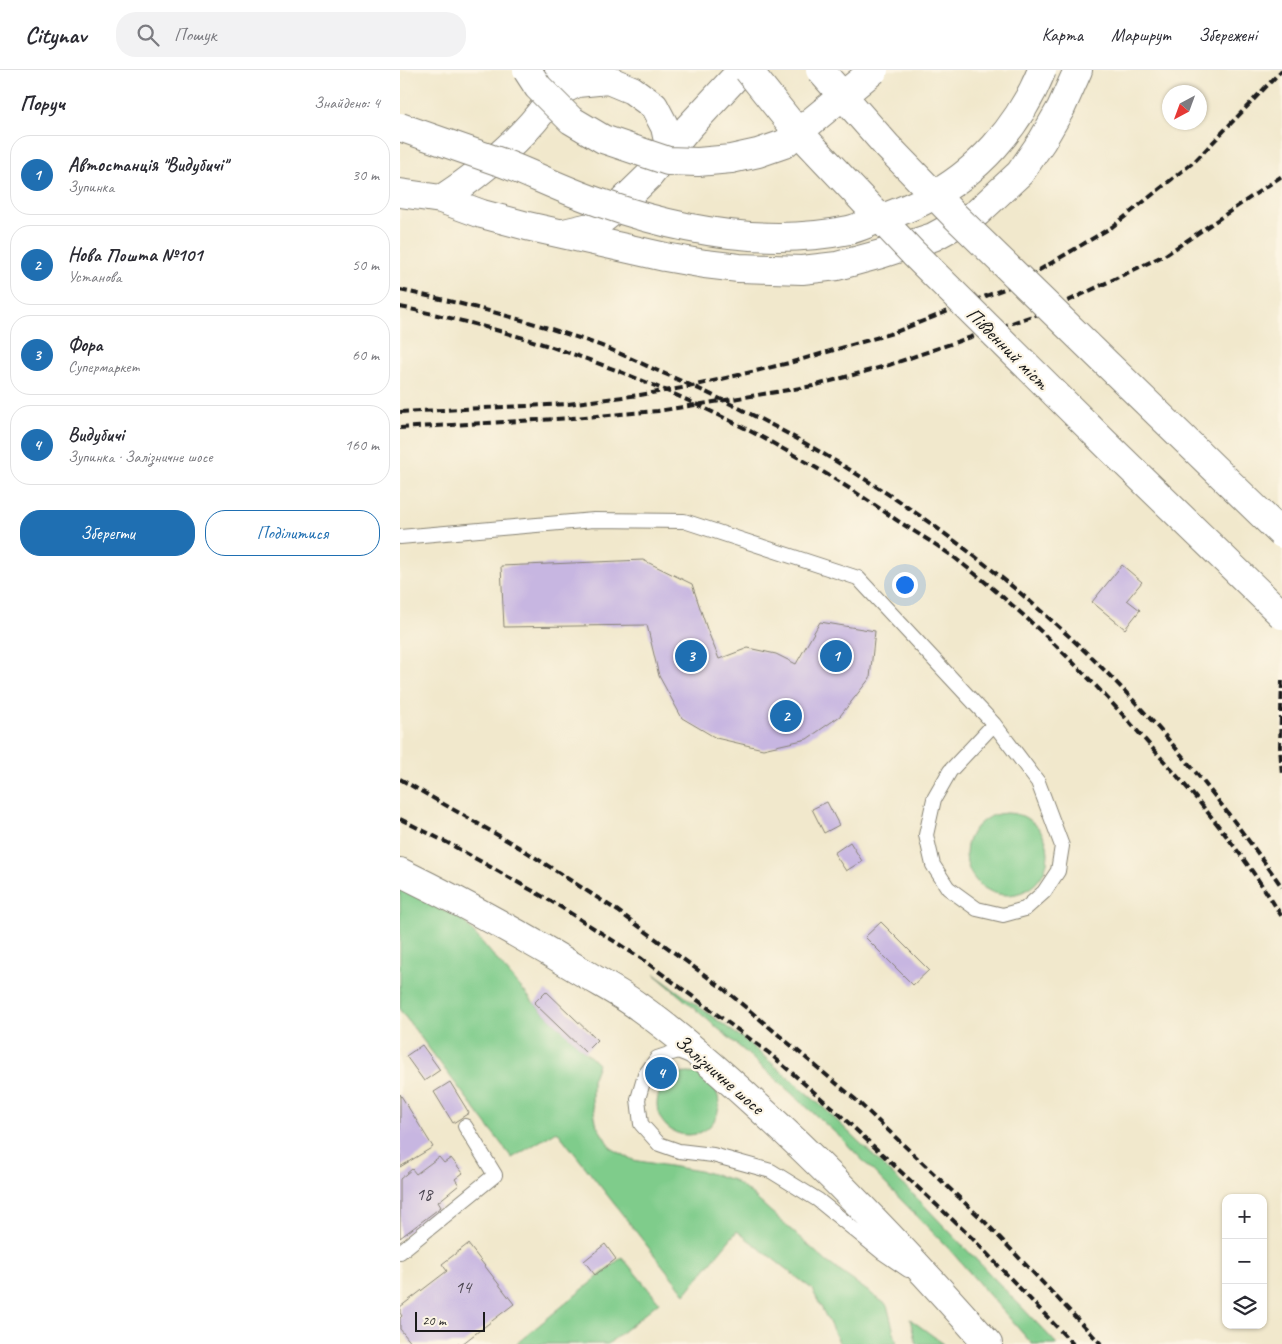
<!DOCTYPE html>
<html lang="uk">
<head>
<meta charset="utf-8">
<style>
	:root { --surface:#fff; --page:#f2f2f3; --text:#2b2b33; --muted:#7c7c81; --line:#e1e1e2; --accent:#1f6fb2 }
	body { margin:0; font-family:Caveat,sans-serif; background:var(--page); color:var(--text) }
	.controls { position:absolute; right:15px; bottom:15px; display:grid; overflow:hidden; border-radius:10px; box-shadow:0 1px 4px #0004 }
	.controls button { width:45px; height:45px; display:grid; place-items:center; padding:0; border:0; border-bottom:1px solid var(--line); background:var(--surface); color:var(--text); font:25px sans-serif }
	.compass { position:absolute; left:762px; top:15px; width:45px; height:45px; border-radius:50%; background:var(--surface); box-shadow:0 1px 4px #0004; rotate:221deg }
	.scale { position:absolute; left:15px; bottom:12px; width:70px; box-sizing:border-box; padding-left:5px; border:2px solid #1c1c1c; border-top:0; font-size:14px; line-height:18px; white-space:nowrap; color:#1c1c1c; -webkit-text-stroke:4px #fcf5e5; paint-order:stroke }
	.you { position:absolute; left:504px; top:514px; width:18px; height:18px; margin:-12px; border:4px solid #fff; border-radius:50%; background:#1a73e8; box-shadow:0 0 0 8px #1a73e833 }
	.badge { display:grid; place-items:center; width:32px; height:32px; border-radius:50%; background:var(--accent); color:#fff; font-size:16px; font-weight:700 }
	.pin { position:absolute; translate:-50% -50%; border:2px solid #fff; box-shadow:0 1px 5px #0006 }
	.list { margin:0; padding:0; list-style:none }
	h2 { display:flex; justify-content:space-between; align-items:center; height:65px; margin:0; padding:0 20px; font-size:21px }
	h2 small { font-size:16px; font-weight:400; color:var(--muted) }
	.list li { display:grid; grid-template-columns:32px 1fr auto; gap:15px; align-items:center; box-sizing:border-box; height:80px; margin:0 10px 10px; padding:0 10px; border:1px solid var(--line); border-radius:20px }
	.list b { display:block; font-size:19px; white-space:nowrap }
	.list p { margin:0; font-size:16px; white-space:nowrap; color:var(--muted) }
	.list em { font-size:16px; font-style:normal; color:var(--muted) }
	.actions { display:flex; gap:10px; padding:15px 20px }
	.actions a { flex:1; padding:11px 0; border:1px solid var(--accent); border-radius:20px; text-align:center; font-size:18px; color:var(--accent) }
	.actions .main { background:var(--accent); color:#fff }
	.icon { flex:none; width:28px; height:28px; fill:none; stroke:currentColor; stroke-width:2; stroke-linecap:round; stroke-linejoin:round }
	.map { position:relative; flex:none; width:882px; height:1274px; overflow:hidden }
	header { display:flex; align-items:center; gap:30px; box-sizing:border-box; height:70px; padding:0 25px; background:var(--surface); border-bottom:1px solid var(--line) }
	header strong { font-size:24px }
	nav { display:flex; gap:28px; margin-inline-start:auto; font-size:18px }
	.search { width:350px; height:45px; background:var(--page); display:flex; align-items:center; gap:12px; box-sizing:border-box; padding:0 18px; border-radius:20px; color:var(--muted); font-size:19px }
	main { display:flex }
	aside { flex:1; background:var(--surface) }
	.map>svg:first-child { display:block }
</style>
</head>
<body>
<header>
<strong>Citynav</strong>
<div class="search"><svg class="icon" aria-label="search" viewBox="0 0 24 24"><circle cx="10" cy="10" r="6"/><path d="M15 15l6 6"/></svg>Пошук</div>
<nav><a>Карта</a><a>Маршрут</a><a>Збережені</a></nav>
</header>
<main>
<aside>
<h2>Поруч<small>Знайдено: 4</small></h2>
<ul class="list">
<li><span class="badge">1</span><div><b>Автостанція &quot;Видубичі&quot;</b><p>Зупинка</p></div><em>30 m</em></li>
<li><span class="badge">2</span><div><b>Нова Пошта №101</b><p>Установа</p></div><em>50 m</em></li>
<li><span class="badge">3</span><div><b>Фора</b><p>Супермаркет</p></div><em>60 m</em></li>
<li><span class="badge">4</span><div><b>Видубичі</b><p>Зупинка · Залізничне шосе</p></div><em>160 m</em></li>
</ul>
<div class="actions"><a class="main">Зберегти</a><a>Поділитися</a></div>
</aside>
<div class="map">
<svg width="882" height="1274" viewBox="0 0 882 1274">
	<rect width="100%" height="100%" fill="#fcf5e5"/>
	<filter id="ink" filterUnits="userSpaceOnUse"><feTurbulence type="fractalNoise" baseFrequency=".02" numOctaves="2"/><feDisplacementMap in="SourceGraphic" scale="10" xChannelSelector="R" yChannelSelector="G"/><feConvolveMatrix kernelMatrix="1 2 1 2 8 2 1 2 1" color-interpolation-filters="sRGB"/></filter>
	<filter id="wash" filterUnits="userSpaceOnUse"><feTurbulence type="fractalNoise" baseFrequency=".0096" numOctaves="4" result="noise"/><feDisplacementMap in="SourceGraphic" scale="20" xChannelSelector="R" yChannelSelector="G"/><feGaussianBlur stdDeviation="1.12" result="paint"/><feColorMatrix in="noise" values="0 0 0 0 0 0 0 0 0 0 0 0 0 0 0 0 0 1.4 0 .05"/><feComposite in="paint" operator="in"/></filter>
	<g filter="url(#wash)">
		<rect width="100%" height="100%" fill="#f1e8cc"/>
		<path fill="#7fcc8b" stroke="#4e7454" d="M566 784a41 41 0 1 1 82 0a41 41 0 1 1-82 0Z
			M0,819L62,849L134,933L198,994L192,1010V1032L197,1056L211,1078L233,1090L305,1102L333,1110L350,1123L427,1192L487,1235L497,1274H440L412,1219L337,1161L285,1224L157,1061L112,1088L0,940Z
			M254,904L346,971L425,1039L519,1130L657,1274H632L549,1179L440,1067L341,978Z
			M257 1034a31 31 0 1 1 62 0a31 31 0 1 1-62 0Z
			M222,1187L259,1232L208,1274H116Z
			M510,1249L544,1274H516Z"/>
		<g id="blocks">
			<path fill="#c7b6e1" d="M243,490L292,514L307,559L319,589L348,578L376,584L396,594L420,552L475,561L470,608L440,646L407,669L363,679L316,668L282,648L259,606L247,555L104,557L101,496Z
				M722,495L742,512L727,530L740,540L725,559L692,532Z
				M427,732L439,755L424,763L412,739Z
				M450,772L462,791L446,801L434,783Z
				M481,852L529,900L513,915L465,867Z
				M146,921L197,970L185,982L134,933Z
				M22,975L40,1000L24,1011L6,986Z
				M50,1012L69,1043L53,1053L34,1022Z
				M0,1024L33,1077L0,1097Z
				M39,1087L44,1093L51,1088L63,1103L55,1109L59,1115L38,1132L41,1137L0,1168V1109L12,1099L16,1104Z
				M68,1174L114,1234L62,1274H12L0,1259V1248L2,1246L0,1243V1237L47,1201L42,1194Z
				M205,1174L216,1189L195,1205L184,1191Z"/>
		</g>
	</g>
	<g filter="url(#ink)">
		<use href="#blocks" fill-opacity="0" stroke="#868274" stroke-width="1"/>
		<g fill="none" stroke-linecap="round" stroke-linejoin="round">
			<defs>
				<path id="lane" d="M0,467L194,450L284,451L458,508L594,654L638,712L662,776L658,801L644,822L625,839L603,845L577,839L548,818L533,795L526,765L534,729L550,701L594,654
					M293,987L278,981L257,988L245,1005L238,1029L241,1054L259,1074L279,1081L313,1085L371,1101L418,1130L483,1183L508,1200
					M0,1182L95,1105L65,1056"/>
				<path id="street" d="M154,24L177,13L208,10L232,20L254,36L265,57L270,80
					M0,123L41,129L82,144L127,156L265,187L305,194L339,198L402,200L437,196L481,184L533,167L577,143L620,103L642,71L661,38L678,0
					M41,129C74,109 162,41 159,0
					M164,163L194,156L213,141L249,106L289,57L342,0"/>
				<path id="secondary" d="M0,802C63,833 124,866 184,903C202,914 222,924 239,937C280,966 317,999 354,1033C437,1108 514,1190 588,1274"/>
			</defs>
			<use href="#lane" stroke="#868274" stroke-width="16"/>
			<use href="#street" stroke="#868274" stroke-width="30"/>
			<use href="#secondary" stroke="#868274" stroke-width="30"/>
			<use href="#lane" stroke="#fff" stroke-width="14"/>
			<use href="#street" stroke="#fff" stroke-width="28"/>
			<use href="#secondary" stroke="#fff" stroke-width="28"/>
			<path stroke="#1c1c1c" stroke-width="4" stroke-dasharray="8 4" stroke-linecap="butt" d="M0,220C66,234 132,251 196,274C216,281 236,291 256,300C410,365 551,456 673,570C752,643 820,729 882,817
				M0,237C136,264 272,315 392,384C428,404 462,426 495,449C516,463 540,476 560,492C631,547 695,612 754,680C801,732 846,787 882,847
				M0,342L168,334L240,325L288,317L389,293L493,263L614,215L712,157L796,90L882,0
				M0,358L172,348L258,341L413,316L489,295L647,241L767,184L882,106
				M882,611L880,676L882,706
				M0,709L122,779L218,841L325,920L455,1029L585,1152L701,1274
				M0,749L48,773L156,834L242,889L369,983L438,1043L572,1168L673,1274"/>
			<defs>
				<path id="primary-bridge" d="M348,0L392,55L514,184L709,377L882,545
					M420,0L487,76L554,145L882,464
					M0,57C34,69 69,81 103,93C136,106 168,122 201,133C280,161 366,177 449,160C458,158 466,154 474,151C491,145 507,139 523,131C578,103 619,57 642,0"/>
				<path id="highway-bridge" d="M127,0L138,17L171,50L203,69L268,91L298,92L331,89L358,83L384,74L474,0"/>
			</defs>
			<use href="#primary-bridge" stroke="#868274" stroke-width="30" stroke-linecap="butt"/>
			<use href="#highway-bridge" stroke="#868274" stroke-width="30" stroke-linecap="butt"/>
			<use href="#primary-bridge" stroke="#fff" stroke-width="28"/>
			<use href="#highway-bridge" stroke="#fff" stroke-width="28"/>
		</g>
	</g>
	<g text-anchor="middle" stroke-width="4.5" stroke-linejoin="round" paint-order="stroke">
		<g font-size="18" fill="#47424d">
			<text x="24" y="1130">18</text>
			<text x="63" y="1223">14</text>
		</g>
		<g font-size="20" fill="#1c1c1c" stroke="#fcf5e5">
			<text transform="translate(608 278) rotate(45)" y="7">Південний міст</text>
			<text transform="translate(320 1004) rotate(41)" y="7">Залізничне шосе</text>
		</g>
	</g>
</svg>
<div class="controls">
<button>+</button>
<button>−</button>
<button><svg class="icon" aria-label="layers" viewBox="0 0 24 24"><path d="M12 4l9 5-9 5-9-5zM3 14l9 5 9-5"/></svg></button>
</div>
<svg class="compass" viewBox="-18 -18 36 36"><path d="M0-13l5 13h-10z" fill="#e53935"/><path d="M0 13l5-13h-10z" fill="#7c7c81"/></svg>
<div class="scale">20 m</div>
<div class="you"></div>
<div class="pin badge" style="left:436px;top:586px">1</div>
<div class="pin badge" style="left:386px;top:646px">2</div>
<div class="pin badge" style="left:291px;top:586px">3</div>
<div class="pin badge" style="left:261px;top:1003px">4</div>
</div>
</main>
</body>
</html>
